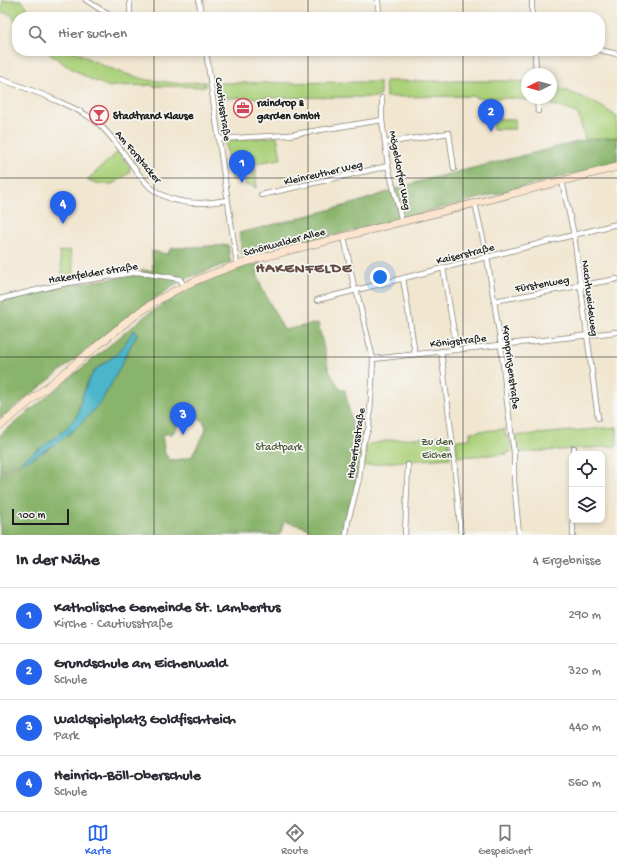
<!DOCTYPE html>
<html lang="de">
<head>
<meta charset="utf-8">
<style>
	:root { --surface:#fff; --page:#f7f7f7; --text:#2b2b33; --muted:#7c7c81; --line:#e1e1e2; --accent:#2563eb }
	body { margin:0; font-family:"Gochi Hand",sans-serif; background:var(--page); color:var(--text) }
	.controls { position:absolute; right:12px; bottom:12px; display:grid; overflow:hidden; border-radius:8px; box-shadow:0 2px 6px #0003 }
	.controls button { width:36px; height:36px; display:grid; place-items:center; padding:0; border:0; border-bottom:1px solid var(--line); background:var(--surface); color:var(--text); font:20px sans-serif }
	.compass { position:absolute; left:521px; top:68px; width:36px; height:36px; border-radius:50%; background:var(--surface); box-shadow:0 2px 6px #0003; rotate:264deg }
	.scale { position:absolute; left:12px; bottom:10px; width:57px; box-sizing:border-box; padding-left:4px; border:2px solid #1c1c1c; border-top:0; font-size:11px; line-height:14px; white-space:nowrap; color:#1c1c1c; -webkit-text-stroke:3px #f6f6f2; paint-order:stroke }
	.you { position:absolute; left:380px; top:277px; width:14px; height:14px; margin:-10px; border:3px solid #fff; border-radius:50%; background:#1a73e8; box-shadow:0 0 0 6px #1a73e833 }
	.badge { display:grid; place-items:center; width:26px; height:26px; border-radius:50%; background:var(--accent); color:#fff; font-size:13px; font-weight:700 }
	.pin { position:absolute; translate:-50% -33px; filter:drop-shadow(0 1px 2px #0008) }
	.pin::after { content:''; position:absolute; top:21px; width:14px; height:12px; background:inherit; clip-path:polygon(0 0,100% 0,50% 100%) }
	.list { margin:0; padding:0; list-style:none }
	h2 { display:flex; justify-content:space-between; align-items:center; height:52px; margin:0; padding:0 16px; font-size:17px }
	h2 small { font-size:13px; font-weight:400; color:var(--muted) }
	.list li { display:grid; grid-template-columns:26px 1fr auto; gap:12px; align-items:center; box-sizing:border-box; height:56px; padding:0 16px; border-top:1px solid var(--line) }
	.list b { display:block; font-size:15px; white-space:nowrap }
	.list p { margin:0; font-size:13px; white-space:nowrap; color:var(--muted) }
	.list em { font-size:13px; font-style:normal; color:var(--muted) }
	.icon { flex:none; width:22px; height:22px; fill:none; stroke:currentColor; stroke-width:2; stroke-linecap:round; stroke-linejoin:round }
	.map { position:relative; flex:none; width:617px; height:535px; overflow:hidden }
	.search { position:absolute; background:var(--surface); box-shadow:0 2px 6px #0003; left:12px; right:12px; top:12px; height:44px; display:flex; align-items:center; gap:10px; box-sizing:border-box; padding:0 14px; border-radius:16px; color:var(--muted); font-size:15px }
	.sheet { height:276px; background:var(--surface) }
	nav { display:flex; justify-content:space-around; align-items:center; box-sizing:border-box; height:56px; border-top:1px solid var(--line); background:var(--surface); font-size:11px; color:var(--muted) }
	nav a { display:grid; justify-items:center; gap:2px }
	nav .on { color:var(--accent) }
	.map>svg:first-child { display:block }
</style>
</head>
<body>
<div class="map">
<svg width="617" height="535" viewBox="0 0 617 535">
	<rect width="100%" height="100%" fill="#f6f6f2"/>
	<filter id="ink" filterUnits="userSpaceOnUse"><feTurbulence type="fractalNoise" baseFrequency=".025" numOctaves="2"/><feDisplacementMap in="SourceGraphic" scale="8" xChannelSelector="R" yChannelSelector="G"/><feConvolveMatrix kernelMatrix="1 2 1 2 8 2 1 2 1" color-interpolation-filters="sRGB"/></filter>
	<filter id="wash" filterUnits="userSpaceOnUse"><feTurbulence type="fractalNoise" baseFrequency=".012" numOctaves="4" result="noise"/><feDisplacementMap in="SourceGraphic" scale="16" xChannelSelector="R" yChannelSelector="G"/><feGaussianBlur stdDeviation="0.9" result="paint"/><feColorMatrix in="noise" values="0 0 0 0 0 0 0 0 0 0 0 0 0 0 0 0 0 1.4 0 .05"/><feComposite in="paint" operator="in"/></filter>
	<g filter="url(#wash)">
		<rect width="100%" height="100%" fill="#f1e6d0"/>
		<path fill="#acd27c" stroke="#64774c" d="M3,0H21L35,17H17V23L10,14L2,13Z
			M46,51H75L89,59L109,68L129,75L148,80L176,83L205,82V87L153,86L152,85L114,86L110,87L88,78L67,66Z
			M385,81H510L527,82V98H536V101L510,98H476V96L386,97Z
			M380,82V96L379,97L219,98L217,83Z
			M551,86C574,93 598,102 617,117V159L603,139L585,140L578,114L563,108L539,101V98H551Z
			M493,119H515V129H493Z
			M277,137L281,159L255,163L257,188L253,187V185L246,186L245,179H250V178L252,177L250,168L244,169V172H239V179L231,180L225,140Z
			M118,152L130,167L129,173C110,187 110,187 87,180Z
			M70,250L75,276L63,278L59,252Z
			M617,427V446L515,453L513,436Z
			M505,429V436H509L511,452H507V454L457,457L456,440L470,439V432Z
			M448,435L450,458L392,462L364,466L366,450L365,445L391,440Z"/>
		<path fill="#89b46c" stroke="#526844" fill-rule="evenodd" d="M617,137V163L285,248L284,244L242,254L239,233L280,223L355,203L417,182L585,140Z
			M228,245L230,260L231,262L182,280L177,283L171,288L137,310L0,419V304H1V302L62,286L142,274V270L153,271L152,251L167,254L172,248Z
			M260,263L262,271L257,273L261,286L284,330L318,323L329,371L341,390H345L354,435L363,433L356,484L354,494L345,522L344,535H314V533C305,525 294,525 284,521L280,535H0V473L20,464L18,463L0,471V435L149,313L185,291L237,269ZM133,331H135L137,332V334L110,386L102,400L91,413L65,437L45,451L21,461C38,450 71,430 79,411C79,409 79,407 80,405C82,395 87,382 93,373C98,366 107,362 114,356C123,349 128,340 133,331ZM186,409H191L204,423L206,427L205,432L192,456L183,459L170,460L165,454L162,435L163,434H172C178,427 183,421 182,412Z"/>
		<path fill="#4cb6c9" stroke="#346972" d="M133,331H135L137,332V334C126,353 118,374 106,393C86,425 55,446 23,463L21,461C37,450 71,430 79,411C79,409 79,407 80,405C82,395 87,382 93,373C98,366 107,362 114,356C123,349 127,340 133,331Z"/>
	</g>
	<g filter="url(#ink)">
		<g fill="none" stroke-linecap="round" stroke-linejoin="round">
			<defs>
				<path id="minor" d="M86,0L98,8L115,17
					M130,0V17
					M199,0L201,17
					M378,0L379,17
					M532,0V17
					M600,50L617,54
					M206,51L237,264
					M535,51L536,74
					M0,79C21,86 42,94 62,103C74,108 85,113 95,121C107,130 116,143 125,155C132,165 140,177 149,186C170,205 201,205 227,200
					M382,98V120L388,166L402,222
					M537,98L538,111
					M219,139L289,135L382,120
					M385,143L449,133L454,169
					M562,181L574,235L598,418
					M261,195L388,166
					M475,203L487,257L501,345L507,402L514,453V480L519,535
					M344,236L354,287L357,293L373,359L372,383L369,427L363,444L359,479L348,521L346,535
					M443,268L457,350
					M403,278L415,354
					M0,299L62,284L138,272L180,279L184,286
					M317,300L617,224
					M494,301L617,279
					M441,351L452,439L461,535
					M373,359L617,332
					M574,454V448
					M405,535L408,465
					M573,535V520"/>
				<path id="secondary" d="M0,426C33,399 65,372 98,345C115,332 131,317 149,306C183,283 221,269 260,258L617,167"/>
			</defs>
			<use href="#minor" stroke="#868176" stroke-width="6"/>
			<use href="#secondary" stroke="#868176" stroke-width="8"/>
			<use href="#minor" stroke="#fff" stroke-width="4.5"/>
			<use href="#secondary" stroke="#fce5cf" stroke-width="7"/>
		</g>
	</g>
	<path fill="none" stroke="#1c1c1c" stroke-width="1" stroke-opacity="0.55" d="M154,0V17M308,0V17M463,0V17M154,51V535M308,51V535M463,51V535M0,178H617M0,357H617"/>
	<defs>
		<symbol id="office-ring" viewBox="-11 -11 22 22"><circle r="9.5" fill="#f6f6f2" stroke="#d1495b" stroke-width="1.5"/><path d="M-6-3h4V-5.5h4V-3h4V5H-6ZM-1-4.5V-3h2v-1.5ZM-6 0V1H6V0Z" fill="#d1495b"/></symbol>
		<symbol id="bar-ring" viewBox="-11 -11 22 22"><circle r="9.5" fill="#f6f6f2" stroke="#d1495b" stroke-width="1.5"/><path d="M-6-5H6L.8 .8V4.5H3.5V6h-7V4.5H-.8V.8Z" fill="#d1495b"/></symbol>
	</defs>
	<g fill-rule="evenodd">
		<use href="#office-ring" x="232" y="97" width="22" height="22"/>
		<use href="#bar-ring" x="88" y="104" width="22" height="22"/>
	</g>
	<g text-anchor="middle" stroke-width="3.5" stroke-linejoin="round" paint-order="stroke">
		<g font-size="11" font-weight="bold" fill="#1c1c1c" stroke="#f6f6f2" text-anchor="start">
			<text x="257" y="106">raindrop &amp;<tspan x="257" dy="13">garden GmbH</tspan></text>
			<text x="113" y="119">Stadtrand Klause</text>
		</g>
		<g font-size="11" fill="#1c1c1c" stroke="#f6f6f2">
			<text transform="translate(224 109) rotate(82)" y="4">Cautiusstraße</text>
			<text transform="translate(139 156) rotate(50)" y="4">Am Forstacker</text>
			<text transform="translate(401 170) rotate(79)" y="4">Mögeldorfer Weg</text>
			<text transform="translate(323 172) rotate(-13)" y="4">Kleinreuther Weg</text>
			<text transform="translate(284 241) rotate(-15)" y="4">Schönwalder Allee</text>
			<text transform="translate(465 253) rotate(-14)" y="4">Kaiserstraße</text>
			<text transform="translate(93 272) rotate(-9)" y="4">Hakenfelder Straße</text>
			<text transform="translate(542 283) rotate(-10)" y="4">Fürstenweg</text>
			<text transform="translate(591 298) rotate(83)" y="4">Nachtweideweg</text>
			<text transform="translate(458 340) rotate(-6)" y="4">Königstraße</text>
			<text transform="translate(512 367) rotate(83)" y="4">Kronprinzenstraße</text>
			<text transform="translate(355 443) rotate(-81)" y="4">Hubertusstraße</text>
		</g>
		<g font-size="11" fill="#4e5c3e" stroke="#f6f6f2">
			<text x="437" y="445">Zu den<tspan x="437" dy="13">Eichen</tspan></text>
			<text x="279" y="450">Stadtpark</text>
		</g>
		<g font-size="15" font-weight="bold" letter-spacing="1" fill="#634b45" stroke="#f6f6f2">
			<text x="304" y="272">HAKENFELDE</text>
		</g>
	</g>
</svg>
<div class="controls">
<button><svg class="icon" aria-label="locate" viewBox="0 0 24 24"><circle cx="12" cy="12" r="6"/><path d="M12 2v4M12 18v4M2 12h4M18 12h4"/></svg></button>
<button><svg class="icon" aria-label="layers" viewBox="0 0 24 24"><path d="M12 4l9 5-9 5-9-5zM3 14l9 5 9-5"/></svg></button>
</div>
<svg class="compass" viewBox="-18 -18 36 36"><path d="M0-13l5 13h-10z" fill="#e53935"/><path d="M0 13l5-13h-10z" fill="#7c7c81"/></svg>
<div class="scale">100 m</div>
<div class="you"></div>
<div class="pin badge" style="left:242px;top:183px">1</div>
<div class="pin badge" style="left:491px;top:132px">2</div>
<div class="pin badge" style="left:183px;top:435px">3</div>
<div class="pin badge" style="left:63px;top:224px">4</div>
<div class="search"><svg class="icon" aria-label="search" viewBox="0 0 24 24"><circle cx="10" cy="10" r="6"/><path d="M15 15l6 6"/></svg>Hier suchen</div>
</div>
<section class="sheet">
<h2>In der Nähe<small>4 Ergebnisse</small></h2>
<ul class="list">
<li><span class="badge">1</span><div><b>Katholische Gemeinde St. Lambertus</b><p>Kirche · Cautiusstraße</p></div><em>290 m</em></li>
<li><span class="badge">2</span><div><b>Grundschule am Eichenwald</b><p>Schule</p></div><em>320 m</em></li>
<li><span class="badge">3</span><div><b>Waldspielplatz Goldfischteich</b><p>Park</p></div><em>440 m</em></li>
<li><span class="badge">4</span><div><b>Heinrich-Böll-Oberschule</b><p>Schule</p></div><em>560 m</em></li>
</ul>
</section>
<nav>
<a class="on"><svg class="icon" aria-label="map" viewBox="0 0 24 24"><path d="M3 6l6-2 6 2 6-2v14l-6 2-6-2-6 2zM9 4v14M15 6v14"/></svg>Karte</a>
<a><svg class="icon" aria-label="directions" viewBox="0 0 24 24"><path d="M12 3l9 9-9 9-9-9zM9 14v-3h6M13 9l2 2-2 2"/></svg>Route</a>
<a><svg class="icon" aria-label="saved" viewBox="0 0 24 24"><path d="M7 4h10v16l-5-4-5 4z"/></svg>Gespeichert</a>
</nav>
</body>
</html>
